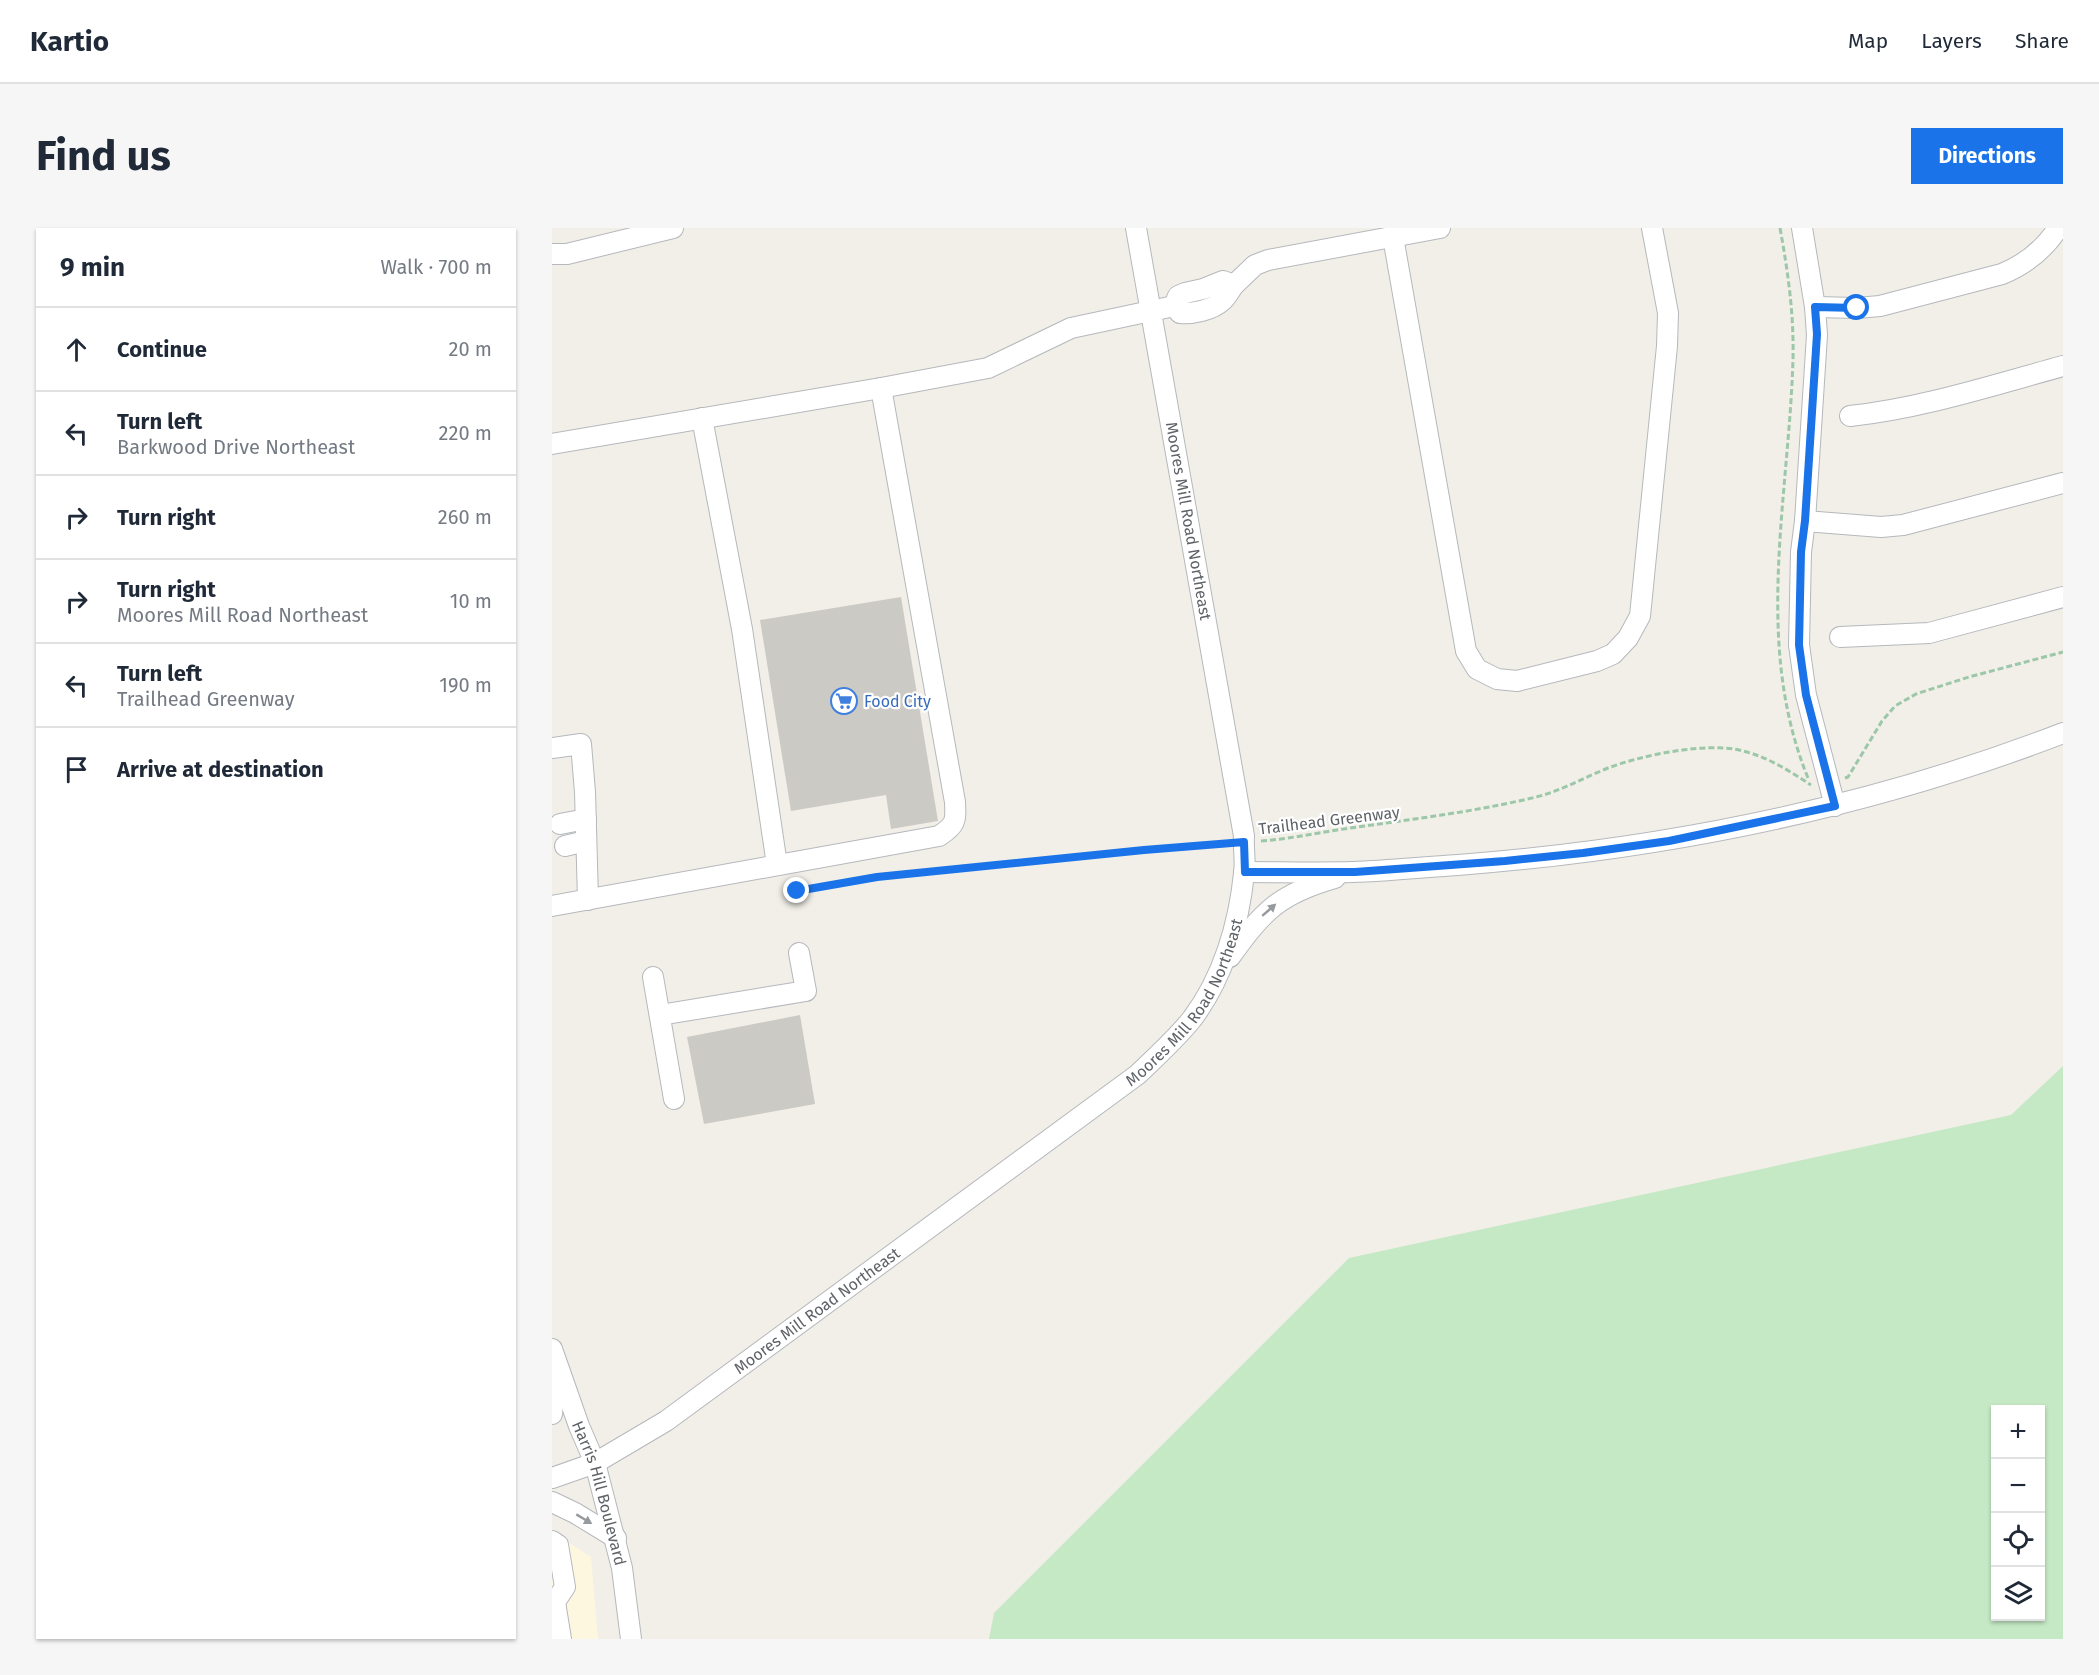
<!DOCTYPE html>
<html lang="en">
<head>
<meta charset="utf-8">
<style>
	:root { --surface:#fff; --page:#f6f6f7; --text:#1f2937; --muted:#747a83; --line:#e0e1e3; --accent:#1a73e8 }
	body { margin:0; font-family:"Fira Sans",sans-serif; background:var(--page); color:var(--text) }
	.controls { position:absolute; right:18px; bottom:18px; display:grid; overflow:hidden; border-radius:0px; box-shadow:0 2px 4px #0004 }
	.controls button { width:54px; height:54px; display:grid; place-items:center; padding:0; border:0; border-bottom:2px solid var(--line); background:var(--surface); color:var(--text); font:30px sans-serif }
	.stop { position:absolute; width:18px; height:18px; margin:-14px; border:4px solid #1a73e8; border-radius:50%; background:#fff }
	.stop.end { background:#1a73e8; border-color:#fff; box-shadow:0 2px 6px #0008 }
	.list { margin:0; padding:0; list-style:none }
	h2 { display:flex; justify-content:space-between; align-items:center; height:78px; margin:0; padding:0 24px; font-size:26px }
	h2 small { font-size:20px; font-weight:400; color:var(--muted) }
	.list li { display:grid; grid-template-columns:39px 1fr auto; gap:18px; align-items:center; box-sizing:border-box; height:84px; padding:0 24px; border-top:2px solid var(--line) }
	.list b { display:block; font-size:22px; white-space:nowrap }
	.list p { margin:0; font-size:20px; white-space:nowrap; color:var(--muted) }
	.list em { font-size:20px; font-style:normal; color:var(--muted) }
	.icon { flex:none; width:33px; height:33px; fill:none; stroke:currentColor; stroke-width:2; stroke-linecap:round; stroke-linejoin:round }
	.map { position:relative; flex:none; width:1511px; height:1411px; overflow:hidden; border-radius:0px }
	header { display:flex; align-items:center; gap:36px; box-sizing:border-box; height:84px; padding:0 30px; background:var(--surface); border-bottom:2px solid var(--line) }
	header strong { font-size:28px }
	nav { display:flex; gap:33px; margin-inline-start:auto; font-size:21px }
	.intro { display:flex; align-items:center; justify-content:space-between; box-sizing:border-box; height:144px; padding:0 36px }
	h1 { margin:0; font-size:42px }
	.button { padding:15px 27px; border-radius:0px; background:var(--accent); color:#fff; font-size:21px; font-weight:700 }
	main { display:flex; gap:36px; padding:0 36px }
	aside { flex:1; background:var(--surface); border-radius:0px; box-shadow:0 2px 4px #0004 }
	.map>svg:first-child { display:block }
</style>
</head>
<body>
<header>
<strong>Kartio</strong>
<nav><a>Map</a><a>Layers</a><a>Share</a></nav>
</header>
<div class="intro"><h1>Find us</h1><a class="button">Directions</a></div>
<main>
<aside>
<h2>9 min<small>Walk · 700 m</small></h2>
<ul class="list">
<li><svg class="icon" aria-label="ahead" viewBox="0 0 24 24"><path d="M12 20V5M6 11l6-6 6 6"/></svg><div><b>Continue</b></div><em>20 m</em></li>
<li><svg class="icon" aria-label="left" viewBox="0 0 24 24"><path d="M17 20v-9H6M10 6l-5 5 5 5"/></svg><div><b>Turn left</b><p>Barkwood Drive Northeast</p></div><em>220 m</em></li>
<li><svg class="icon" aria-label="right" viewBox="0 0 24 24"><path d="M7 20v-9h11M14 6l5 5-5 5"/></svg><div><b>Turn right</b></div><em>260 m</em></li>
<li><svg class="icon" aria-label="right" viewBox="0 0 24 24"><path d="M7 20v-9h11M14 6l5 5-5 5"/></svg><div><b>Turn right</b><p>Moores Mill Road Northeast</p></div><em>10 m</em></li>
<li><svg class="icon" aria-label="left" viewBox="0 0 24 24"><path d="M17 20v-9H6M10 6l-5 5 5 5"/></svg><div><b>Turn left</b><p>Trailhead Greenway</p></div><em>190 m</em></li>
<li><svg class="icon" aria-label="arrive" viewBox="0 0 24 24"><path d="M6 21V4h12l-3 4 3 4H6"/></svg><div><b>Arrive at destination</b></div></li>
</ul>
</aside>
<div class="map">
<svg width="1511" height="1411" viewBox="0 0 1511 1411">
	<rect width="100%" height="100%" fill="#f1efe8"/>
	<path fill="#fef7e0" d="M0,1304L39,1329L46,1411H0Z"/>
	<path fill="#c5e8c5" fill-rule="evenodd" d="M1511,838V1411H437L442,1385L797,1030L1459,887ZM1444,1182H1488V1388H1444Z"/>
	<path fill="#cccac5" d="M349,369L386,593L339,601L334,567L239,583L208,392Z
		M248,787L263,876L152,896L135,809Z"/>
	<g fill="none" stroke-linecap="round" stroke-linejoin="round">
		<defs>
			<g id="minor">
				<path d="M1250,0L1263,79L1265,107L1253,293L1249,324L1247,417L1254,467L1283,578"/>
				<path d="M841,9L914,423L925,441L945,451L965,453L1045,433L1061,426L1076,410L1088,388L1115,118L1116,85L1100,0"/>
				<path d="M0,26H15L121,0"/>
				<path d="M671,53L682,57C678,62 675,69 670,73C660,82 641,86 628,85L622,78L626,68L633,65L651,61Z"/>
				<path d="M682,57L703,37L716,32L888,0"/>
				<path d="M1263,79L1305,80L1328,78L1450,46C1474,36 1492,22 1506,0"/>
				<path d="M1298,188C1371,180 1441,157 1511,138"/>
				<path d="M150,190L190,401L225,637"/>
				<path d="M0,216L329,160"/>
				<path d="M1253,293L1329,299L1351,297L1511,255"/>
				<path d="M1288,409L1377,405L1511,369"/>
				<path d="M0,520L29,516L33,564L36,672"/>
				<path d="M8,596L34,591"/>
				<path d="M13,618L34,613"/>
				<path d="M692,644C729,644 765,645 801,644C836,643 871,639 906,637C1113,621 1317,580 1511,505"/>
				<path d="M0,678L387,608C404,597 404,593 403,574L329,160L436,140L519,100L622,78"/>
				<path d="M678,729C711,683 727,666 783,650"/>
				<path d="M101,749L122,871"/>
				<path d="M108,787L254,763L247,725"/>
				<path id="s1" d="M0,1121L27,1198L43,1235L70,1340L79,1411"/>
				<path d="M0,1186L4,1143"/>
				<path id="s2" d="M0,1250L43,1235L114,1193L585,847C604,829 624,811 640,791C671,750 687,696 692,645C694,633 691,621 692,608L584,0"/>
				<path d="M0,1274L23,1285L64,1310"/>
				<path d="M0,1313L6,1317L13,1359L3,1374H0"/>
				<path d="M3,1374L9,1411"/>
			</g>
		</defs>
		<use href="#minor" stroke="#b5b8bc" stroke-width="22"/>
		<path stroke="#9cc7a9" stroke-width="3" stroke-dasharray="6 3" stroke-linecap="butt" d="M1228,0C1236,44 1242,86 1241,131C1237,270 1201,416 1256,550
			M1293,550L1296,549L1330,493L1343,478L1364,466L1417,449L1511,424
			M709,613C735,611 760,606 785,602C852,592 918,585 984,569C1009,563 1031,550 1056,540C1088,528 1137,518 1172,520C1205,522 1233,540 1259,557
			M245,663L325,649L675,615"/>
		<use href="#minor" stroke="#fff" stroke-width="20"/>
	</g>
	<defs><path id="oneway-solid" d="M-6-.8H1V-3.2L6.5 0L1 3.2V.8H-6Z" transform="scale(1.5)"/></defs>
	<g fill="#979a9d">
		<use href="#oneway-solid" transform="translate(717 682) rotate(-41)"/>
		<use href="#oneway-solid" transform="translate(32 1291) rotate(31)"/>
	</g>
	<g fill="none" stroke-linecap="round" stroke-linejoin="round">
		<path stroke="#1a73e8" stroke-width="8" d="M245,663L325,649L592,622L692,614L693,644H803L953,633L1031,625L1117,613L1283,578L1254,467L1247,417L1249,324L1253,293L1265,106L1263,79L1305,80"/>
	</g>
	<defs>
		<symbol id="supermarket-ring" viewBox="-11 -11 22 22"><circle r="9.5" fill="#fff" stroke="#3f7fe0" stroke-width="1.5"/><path d="M-6-5.5h2.5l.6 2H6L4.5 2H-2.5L-4.4-4H-6ZM-1.5 3.2a1.3 1.3 0 1 0 .1 0ZM3 3.2a1.3 1.3 0 1 0 .1 0Z" fill="#3f7fe0"/></symbol>
	</defs>
	<g fill-rule="evenodd">
		<use href="#supermarket-ring" x="277" y="458" width="30" height="30"/>
	</g>
	<g text-anchor="middle" stroke-width="4.5" stroke-linejoin="round" paint-order="stroke">
		<g font-size="16" fill="#5f6368" stroke="#fff">
			<text transform="translate(637 293) rotate(80)" y="6">Moores Mill Road Northeast</text>
			<text transform="translate(777 592) rotate(-7)" y="6">Trailhead Greenway</text>
			<text dy="6" stroke="none"><textPath href="#s2" startOffset="801">Moores Mill Road Northeast</textPath></text>
			<text dy="6" stroke="none"><textPath href="#s2" startOffset="315">Moores Mill Road Northeast</textPath></text>
			<text dy="6" stroke="none"><textPath href="#s1" startOffset="152">Harris Hill Boulevard</textPath></text>
		</g>
		<g font-size="16" fill="#366cbe" stroke="#fff" text-anchor="start">
			<text x="312" y="479">Food City</text>
		</g>
	</g>
</svg>
<div class="controls">
<button>+</button>
<button>−</button>
<button><svg class="icon" aria-label="locate" viewBox="0 0 24 24"><circle cx="12" cy="12" r="6"/><path d="M12 2v4M12 18v4M2 12h4M18 12h4"/></svg></button>
<button><svg class="icon" aria-label="layers" viewBox="0 0 24 24"><path d="M12 4l9 5-9 5-9-5zM3 14l9 5 9-5"/></svg></button>
</div>
<div class="stop" style="left:1305px;top:80px"></div>
<div class="stop end" style="left:245px;top:663px"></div>
</div>
</main>
</body>
</html>
